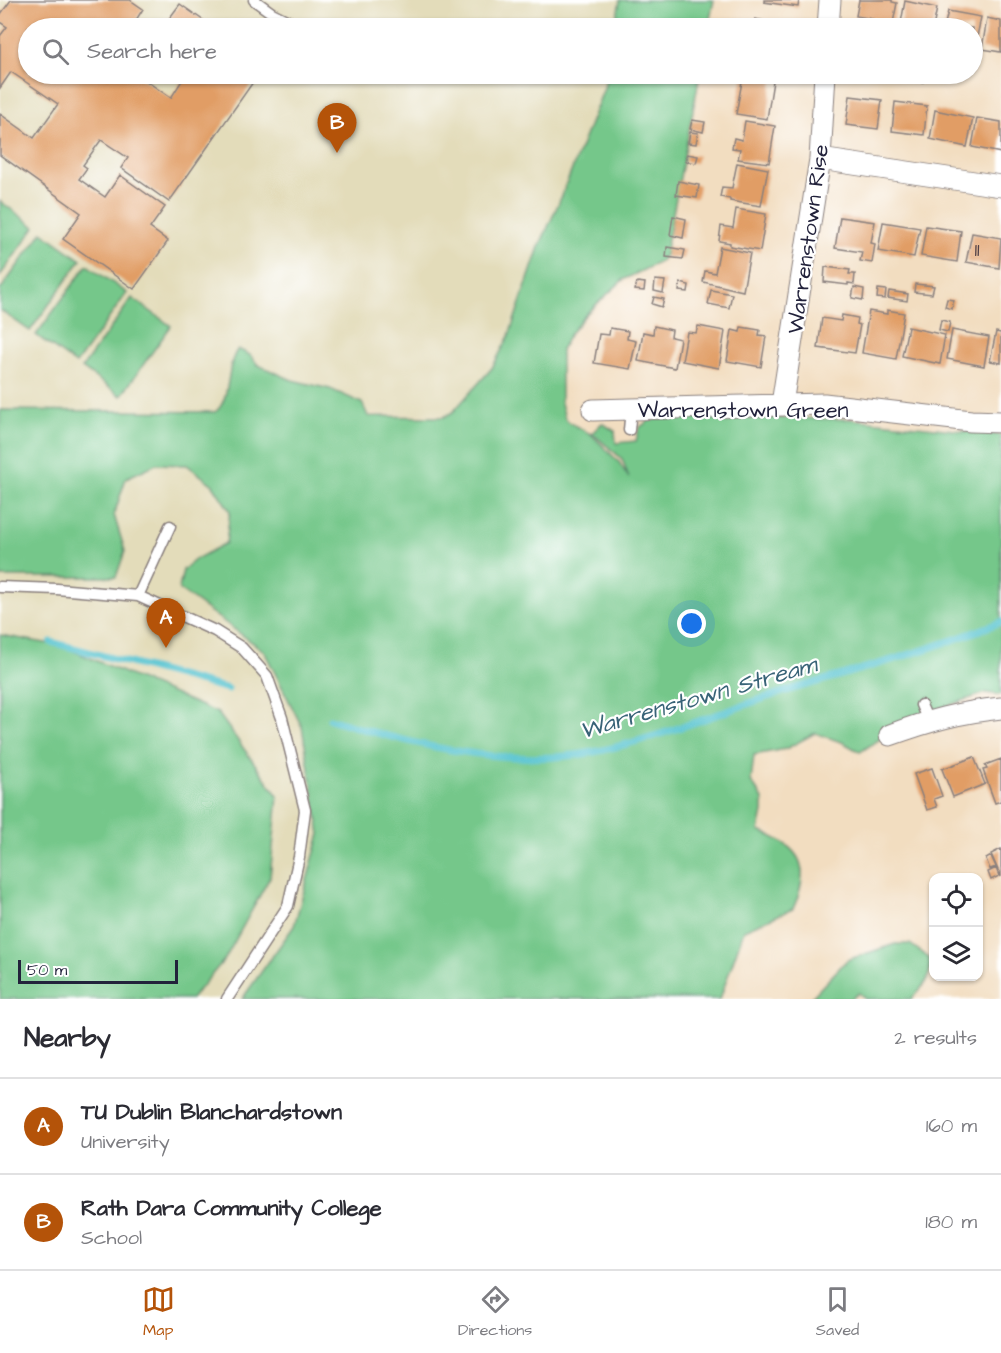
<!DOCTYPE html>
<html lang="en">
<head>
<meta charset="utf-8">
<style>
	:root { --surface:#fff; --page:#f2f2f3; --text:#2b2b33; --muted:#7c7c81; --line:#e1e1e2; --accent:#b45309 }
	body { margin:0; font-family:"Architects Daughter",sans-serif; background:var(--page); color:var(--text) }
	.controls { position:absolute; right:18px; bottom:18px; display:grid; overflow:hidden; border-radius:12px; box-shadow:0 2px 4px #0004 }
	.controls button { width:54px; height:54px; display:grid; place-items:center; padding:0; border:0; border-bottom:2px solid var(--line); background:var(--surface); color:var(--text); font:30px sans-serif }
	.scale { position:absolute; left:18px; bottom:15px; width:160px; box-sizing:border-box; padding-left:6px; border:3px solid #22223b; border-top:0; font-size:16px; line-height:21px; white-space:nowrap; color:#22223b; -webkit-text-stroke:4px #fff; paint-order:stroke }
	.you { position:absolute; left:692px; top:624px; width:21px; height:21px; margin:-15px; border:4px solid #fff; border-radius:50%; background:#1a73e8; box-shadow:0 0 0 9px #1a73e833 }
	.badge { display:grid; place-items:center; width:39px; height:39px; border-radius:50%; background:var(--accent); color:#fff; font-size:20px; font-weight:700 }
	.pin { position:absolute; translate:-50% -50px; filter:drop-shadow(0 2px 3px #0008) }
	.pin::after { content:''; position:absolute; top:32px; width:21px; height:18px; background:inherit; clip-path:polygon(0 0,100% 0,50% 100%) }
	.list { margin:0; padding:0; list-style:none }
	h2 { display:flex; justify-content:space-between; align-items:center; height:78px; margin:0; padding:0 24px; font-size:26px }
	h2 small { font-size:20px; font-weight:400; color:var(--muted) }
	.list li { display:grid; grid-template-columns:39px 1fr auto; gap:18px; align-items:center; box-sizing:border-box; height:96px; padding:0 24px; border-top:2px solid var(--line) }
	.list b { display:block; font-size:22px; white-space:nowrap }
	.list p { margin:0; font-size:20px; white-space:nowrap; color:var(--muted) }
	.list em { font-size:20px; font-style:normal; color:var(--muted) }
	.icon { flex:none; width:33px; height:33px; fill:none; stroke:currentColor; stroke-width:2; stroke-linecap:round; stroke-linejoin:round }
	.map { position:relative; flex:none; width:1001px; height:999px; overflow:hidden }
	.search { position:absolute; background:var(--surface); box-shadow:0 2px 4px #0004; left:18px; right:18px; top:18px; height:66px; display:flex; align-items:center; gap:15px; box-sizing:border-box; padding:0 21px; border-radius:33px; color:var(--muted); font-size:22px }
	.sheet { height:270px; background:var(--surface) }
	nav { display:flex; justify-content:space-around; align-items:center; box-sizing:border-box; height:84px; border-top:2px solid var(--line); background:var(--surface); font-size:16px; color:var(--muted) }
	nav a { display:grid; justify-items:center; gap:3px }
	nav .on { color:var(--accent) }
	.map>svg:first-child { display:block }
</style>
</head>
<body>
<div class="map">
<svg width="1001" height="999" viewBox="0 0 1001 999">
	<rect width="100%" height="100%" fill="#fff"/>
	<filter id="ink" filterUnits="userSpaceOnUse"><feTurbulence type="fractalNoise" baseFrequency=".0167" numOctaves="2"/><feDisplacementMap in="SourceGraphic" scale="12" xChannelSelector="R" yChannelSelector="G"/><feConvolveMatrix kernelMatrix="1 2 1 2 8 2 1 2 1" color-interpolation-filters="sRGB"/></filter>
	<filter id="wash" filterUnits="userSpaceOnUse"><feTurbulence type="fractalNoise" baseFrequency=".008" numOctaves="4" result="noise"/><feDisplacementMap in="SourceGraphic" scale="24" xChannelSelector="R" yChannelSelector="G"/><feGaussianBlur stdDeviation="1.35" result="paint"/><feColorMatrix in="noise" values="0 0 0 0 0 0 0 0 0 0 0 0 0 0 0 0 0 1.4 0 .05"/><feComposite in="paint" operator="in"/></filter>
	<g filter="url(#wash)">
		<rect width="100%" height="100%" fill="#f2ddc0"/>
		<path fill="#e3dcba" d="M0,0H704L698,28H28V74H689L659,232L458,415L259,413L495,999H0Z"/>
		<path fill="#75c78a" stroke="#4c7462" stroke-width="1.5" d="M620,0H714L708,28H615Z
			M607,74H700L665,255L660,262L623,280L586,314L569,335L561,350V403L565,418L570,423L591,434L619,462L629,478L622,459L592,433L602,423L615,431L616,443L636,441L639,428L651,419L713,417L851,419L1001,435V695L986,693L914,717L860,752L844,743L815,733L786,749L754,755L751,781L763,799V812L759,831C802,847 812,867 793,909L744,930L720,999H242L294,926L320,834L302,727L264,651L179,589L183,570L196,559L226,543L230,511L213,485L187,465L156,464L126,478L114,515L125,551L116,577H0V410L215,412C232,400 225,365 238,349L250,355L258,365L292,380L330,389L362,403L368,416L444,417L453,412L492,368L509,336L539,247L560,200L604,88Z
			M0,201L35,227L0,276Z
			M42,232L81,260L30,331L0,310V290Z
			M87,265L127,293L76,364L36,335Z
			M132,298L171,326L121,396L82,368Z
			M0,635L62,646L218,713L278,796L270,877L225,959L191,999H0Z
			M895,944H910L929,958C933,978 924,986 911,999H865L859,993L851,999H810L847,960Z"/>
		<g fill="none" stroke-linecap="round" stroke-linejoin="round">
			<path stroke="#58c4d0" stroke-width="7" d="M51,642L228,689
				M330,719C411,745 509,769 594,752C662,738 726,709 793,689C863,669 933,649 1001,622"/>
		</g>
		<g id="blocks">
			<path fill="#e19d65" d="M11,0H130L143,9L136,20L147,28H28V74H141L139,76L171,98L183,79L175,74L258,75L169,202L121,168L128,158L101,140L83,165L87,168L79,179L105,197L120,175L165,207L150,228L168,241L134,289L63,239L81,213L0,155V114L34,138L58,104L11,72L0,88V36L7,27L0,22V15Z
				M764,0H799L798,7L764,2Z
				M859,0H892V2L897,3L892,28L872,26L873,19L856,16Z
				M905,1L937,8L933,28H900Z
				M180,4L214,28H162Z
				M948,11L981,17L975,47H972V28H944Z
				M987,18L1001,21V52L982,49Z
				M755,19L774,23L773,28H753Z
				M916,74H925L923,82L914,80Z
				M743,76L773,81L767,119L736,114Z
				M850,96L882,100L878,129L846,125Z
				M895,102L927,106L924,135L892,131Z
				M935,110L973,118L967,147L930,139Z
				M977,118L1001,122V153L972,147Z
				M692,120L705,122L703,132L690,129Z
				M745,121L775,126L769,163L738,159L740,149L732,148L734,138L742,140Z
				M690,132L698,133L696,144L688,143Z
				M687,154L698,156L696,163L685,161Z
				M737,163L768,169L761,206L730,201V199L720,197L722,187L732,188Z
				M678,181L699,185L697,198L676,195Z
				M736,209L766,214L760,251L730,246V243L719,241L721,226L733,228Z
				M673,216L686,219L683,238L670,235Z
				M840,217L875,222L871,243L875,244L872,263L860,261L862,252L835,248Z
				M883,222L920,228L914,257L878,251Z
				M926,226L961,231L957,262L921,256Z
				M972,233L1001,238L999,268L966,262Z
				M667,247L685,250L683,259L666,257Z
				M720,247L750,253L743,291L703,282L705,271L715,273Z
				M825,267L850,270L849,274H855L854,284L848,283V285L824,282Z
				M655,280L665,281L663,293L654,291Z
				M637,282L645,283L644,291L635,290Z
				M680,283L689,285L688,292L679,291Z
				M915,284L934,286L932,294L914,292Z
				M854,287L864,289L863,300L852,298Z
				M878,289L886,290L885,299L877,298Z
				M711,290L732,294L729,308L708,304Z
				M889,291L908,294L907,301L888,298Z
				M654,297L664,299L662,307L652,304Z
				M947,299L954,300L952,309L945,307Z
				M887,310L904,313L896,359L862,353L869,311L887,314Z
				M842,315L858,318L857,324L860,325L855,353L818,348L822,318L841,321Z
				M941,320L950,322L948,332L939,330Z
				M654,326L672,330L671,337L680,339L675,368L638,361L643,332L653,334Z
				M698,326L725,331L719,368L682,361L687,332L696,333Z
				M741,327L760,330L759,335L766,336L761,367L727,361L732,330L740,332Z
				M908,327L945,335L940,364L902,356Z
				M610,328L628,331L627,339L636,341L630,369L594,363L599,334L609,335Z
				M952,330L989,337L984,366L947,359Z
				M996,332L1001,333V363L990,361Z
				M974,757L985,784L953,797L942,769Z
				M1001,759V801L995,803L983,770L987,769L985,765Z
				M932,768L942,796L934,799L937,807L927,810L914,774Z
				M1001,849V877L991,854Z
				M991,856L996,867L990,869L986,859Z
				M996,868L999,876L991,880L988,872Z"/>
		</g>
	</g>
	<g filter="url(#ink)">
		<use href="#blocks" fill-opacity="0" stroke="#8a807e" stroke-width="1.5"/>
		<g fill="none" stroke-linecap="round" stroke-linejoin="round">
			<defs>
				<path id="lane" d="M254,0L272,13L296,25
					M629,430L631,409
					M0,587L57,589L138,596L215,631L242,648L267,676L282,718L305,810L299,857L288,906L227,999
					M138,596L170,526
					M921,705L928,721"/>
				<path id="street" d="M828,28L830,0
					M820,159L1001,186
					M782,404L820,159L825,74
					M593,410L824,404L971,421L1001,422
					M890,735C928,721 960,712 1001,708"/>
			</defs>
			<use href="#lane" stroke="#8a807e" stroke-width="13"/>
			<use href="#street" stroke="#8a807e" stroke-width="23"/>
			<use href="#lane" stroke="#fff" stroke-width="10"/>
			<use href="#street" stroke="#fff" stroke-width="21"/>
		</g>
	</g>
	<g text-anchor="middle" stroke-width="4.5" stroke-linejoin="round" paint-order="stroke">
		<g font-size="20" fill="#524146">
			<text x="977" y="256">11</text>
		</g>
		<g font-size="22" fill="#22223b" stroke="#fff">
			<text transform="translate(807 239) rotate(-82)" y="8">Warrenstown Rise</text>
			<text x="743" y="417">Warrenstown Green</text>
		</g>
		<g font-size="24" font-style="italic" fill="#386377" stroke="#fff">
			<text transform="translate(698 697) rotate(-16)" y="8">Warrenstown Stream</text>
		</g>
	</g>
</svg>
<div class="controls">
<button><svg class="icon" aria-label="locate" viewBox="0 0 24 24"><circle cx="12" cy="12" r="6"/><path d="M12 2v4M12 18v4M2 12h4M18 12h4"/></svg></button>
<button><svg class="icon" aria-label="layers" viewBox="0 0 24 24"><path d="M12 4l9 5-9 5-9-5zM3 14l9 5 9-5"/></svg></button>
</div>
<div class="scale">50 m</div>
<div class="you"></div>
<div class="pin badge" style="left:166px;top:648px">A</div>
<div class="pin badge" style="left:337px;top:153px">B</div>
<div class="search"><svg class="icon" aria-label="search" viewBox="0 0 24 24"><circle cx="10" cy="10" r="6"/><path d="M15 15l6 6"/></svg>Search here</div>
</div>
<section class="sheet">
<h2>Nearby<small>2 results</small></h2>
<ul class="list">
<li><span class="badge">A</span><div><b>TU Dublin Blanchardstown</b><p>University</p></div><em>160 m</em></li>
<li><span class="badge">B</span><div><b>Rath Dara Community College</b><p>School</p></div><em>180 m</em></li>
</ul>
</section>
<nav>
<a class="on"><svg class="icon" aria-label="map" viewBox="0 0 24 24"><path d="M3 6l6-2 6 2 6-2v14l-6 2-6-2-6 2zM9 4v14M15 6v14"/></svg>Map</a>
<a><svg class="icon" aria-label="directions" viewBox="0 0 24 24"><path d="M12 3l9 9-9 9-9-9zM9 14v-3h6M13 9l2 2-2 2"/></svg>Directions</a>
<a><svg class="icon" aria-label="saved" viewBox="0 0 24 24"><path d="M7 4h10v16l-5-4-5 4z"/></svg>Saved</a>
</nav>
</body>
</html>
